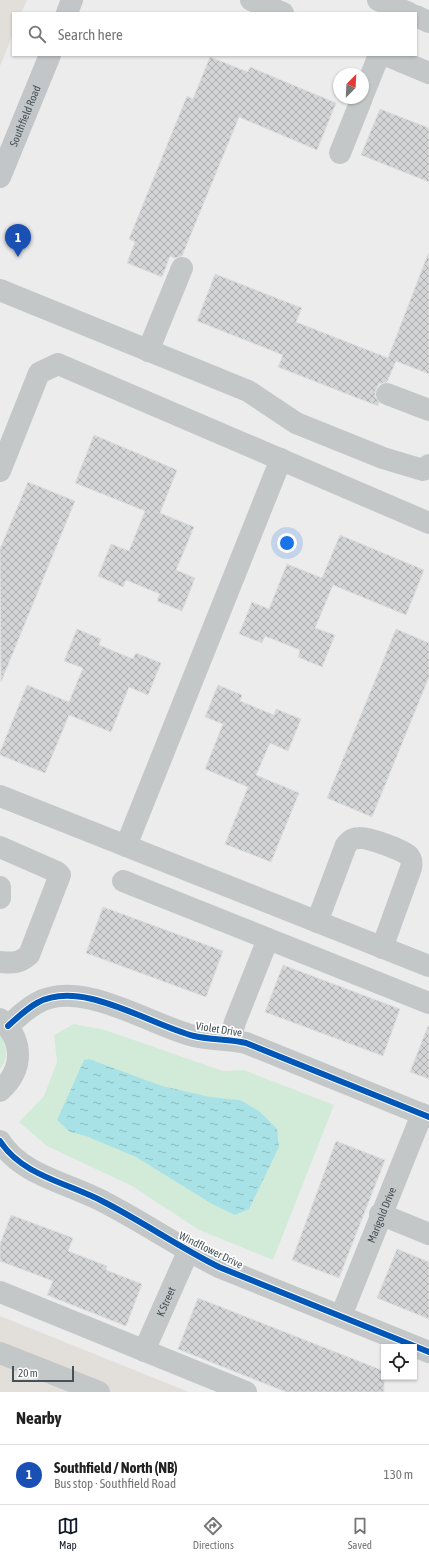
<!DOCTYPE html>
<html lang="en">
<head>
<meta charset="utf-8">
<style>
	:root { --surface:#fff; --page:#f6f6f6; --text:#222; --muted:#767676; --line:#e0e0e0; --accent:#111827 }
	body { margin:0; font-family:"Asap Condensed",sans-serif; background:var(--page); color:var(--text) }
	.controls { position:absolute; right:12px; bottom:12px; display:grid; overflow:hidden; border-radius:0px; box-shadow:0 1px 3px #0004 }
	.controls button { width:36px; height:36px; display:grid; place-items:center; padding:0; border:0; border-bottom:1px solid var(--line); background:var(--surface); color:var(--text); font:20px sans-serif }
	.compass { position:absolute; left:333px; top:68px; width:36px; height:36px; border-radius:50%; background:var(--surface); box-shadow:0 1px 3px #0004; rotate:24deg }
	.scale { position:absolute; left:12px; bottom:10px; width:62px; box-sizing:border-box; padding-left:4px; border:2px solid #455157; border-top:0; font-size:11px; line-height:14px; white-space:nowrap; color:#455157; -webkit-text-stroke:3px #fff; paint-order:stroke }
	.you { position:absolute; left:287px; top:543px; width:14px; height:14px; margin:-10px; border:3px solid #fff; border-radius:50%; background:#1a73e8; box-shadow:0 0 0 6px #1a73e833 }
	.badge { display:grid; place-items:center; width:26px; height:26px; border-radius:50%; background:var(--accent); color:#fff; font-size:13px; font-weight:700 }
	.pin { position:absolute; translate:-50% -33px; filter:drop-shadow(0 1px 2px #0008) }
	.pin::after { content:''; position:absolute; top:21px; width:14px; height:12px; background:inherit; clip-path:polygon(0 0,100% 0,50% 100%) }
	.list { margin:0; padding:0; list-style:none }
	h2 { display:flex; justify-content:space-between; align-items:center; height:52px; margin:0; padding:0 16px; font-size:17px }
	h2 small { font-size:13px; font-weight:400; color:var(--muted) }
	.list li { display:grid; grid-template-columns:26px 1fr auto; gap:12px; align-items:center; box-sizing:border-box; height:60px; padding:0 16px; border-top:1px solid var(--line) }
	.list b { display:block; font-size:15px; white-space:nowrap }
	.list p { margin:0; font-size:13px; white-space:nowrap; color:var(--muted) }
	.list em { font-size:13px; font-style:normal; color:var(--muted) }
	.icon { flex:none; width:22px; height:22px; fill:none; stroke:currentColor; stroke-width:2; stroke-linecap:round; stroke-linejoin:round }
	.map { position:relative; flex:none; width:429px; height:1392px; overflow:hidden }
	.search { position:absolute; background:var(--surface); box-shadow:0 1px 3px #0004; left:12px; right:12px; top:12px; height:44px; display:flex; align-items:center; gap:10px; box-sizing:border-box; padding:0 14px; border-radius:0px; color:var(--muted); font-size:15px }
	.sheet { height:112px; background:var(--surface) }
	nav { display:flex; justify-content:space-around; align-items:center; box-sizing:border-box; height:56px; border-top:1px solid var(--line); background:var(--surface); font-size:11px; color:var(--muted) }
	nav a { display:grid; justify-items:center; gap:2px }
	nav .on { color:var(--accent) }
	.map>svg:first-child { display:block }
</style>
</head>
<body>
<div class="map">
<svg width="429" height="1392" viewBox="0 0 429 1392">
	<defs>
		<pattern id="water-ripples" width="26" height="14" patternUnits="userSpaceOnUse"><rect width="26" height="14" fill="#a9e2e6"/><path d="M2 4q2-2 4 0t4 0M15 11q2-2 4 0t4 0" fill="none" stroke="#8bbabd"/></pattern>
		<pattern id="building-cross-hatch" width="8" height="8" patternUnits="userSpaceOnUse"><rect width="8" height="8" fill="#d3d4d5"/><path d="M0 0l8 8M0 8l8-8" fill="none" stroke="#adaeb0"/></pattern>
	</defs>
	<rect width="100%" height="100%" fill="#edecec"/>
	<path fill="#e2deda" d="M0,0H27L21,13H13V34L0,66Z
		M0,1316L189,1392H0Z"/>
	<path fill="#d2ebd8" d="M74,1024L105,1030L223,1071L244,1070L334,1105L273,1260L199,1230L132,1186L47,1146L19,1122L44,1096L57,1062L54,1035Z
		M0,1031C6,1044 10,1058 0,1069Z"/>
	<path fill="url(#water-ripples)" d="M89,1059L162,1086L210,1097L240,1100L259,1111L277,1129L279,1147L249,1209L235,1215L212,1204L136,1157L86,1136L70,1132L57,1120L84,1060Z"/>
	<path fill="url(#building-cross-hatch)" stroke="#dededf" d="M210,57L248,72L250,67L336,103L317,150L239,117L182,256L174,258L170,256L162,277L127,263L135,242L129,239L187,96L193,99Z
		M380,109L429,128V182L361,155Z
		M428,254H429V374L396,361L387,382L379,384L376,389L375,396L379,403L378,406L278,367L283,355L197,321L215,274L302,308L296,322L388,358Z
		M94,435L177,470L160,513L194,527L176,570L195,578L182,611L157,601L160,594L126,580L123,587L98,576L111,544L129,551L145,511L75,483Z
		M28,482L75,501L1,682L0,549Z
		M340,535L424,570L406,615L333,585L315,628L335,635L322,667L298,657L300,650L265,636L262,643L239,634L252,602L269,609L287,564L322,578Z
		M77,629L101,639L99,645L133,659L136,653L161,663L148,695L129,687L111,732L69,715L45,773L0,755V752L27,685L69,702L83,668L64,661Z
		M396,629L429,643V677L372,817L327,798Z
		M218,685L242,695L240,701L274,715L276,709L301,719L288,751L270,743L256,775L299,793L271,862L225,844L248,787L205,769L223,724L205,717Z
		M103,907L223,951L206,997L86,953Z
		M283,965L400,1009L383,1056L265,1012Z
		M428,1026H429V1079L410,1072Z
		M336,1141L385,1160L339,1278L292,1260Z
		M11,1215L73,1238L68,1251L107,1266L106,1270L142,1284L126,1326L47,1295L53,1281L0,1261V1244Z
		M397,1249L429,1262V1319L377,1298Z
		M198,1298L384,1371V1392H286L178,1349Z"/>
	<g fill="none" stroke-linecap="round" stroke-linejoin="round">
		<g stroke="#c4c7c8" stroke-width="22">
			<path d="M251,0L283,13"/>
			<path d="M378,0L409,13"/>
			<path d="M416,16L429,22"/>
			<path d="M386,55L429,73"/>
			<path d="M363,95L379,55"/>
			<path d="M340,153L362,98"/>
			<path d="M0,290L248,391L296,423L383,458L423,470L429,465"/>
			<path d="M148,351L182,268"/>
			<path d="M387,394L429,410"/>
			<path d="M0,471L39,373L58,364L429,523"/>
			<path d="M0,796L429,966"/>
			<path d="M126,846L281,459"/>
			<path d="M0,847L57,872L60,875L29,955C18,964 13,963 0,962"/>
			<path d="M123,881L429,1003"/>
			<path d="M0,887V898"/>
			<path d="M317,922L346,845C350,840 353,838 359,838C368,837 403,850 409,856C412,860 412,864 411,868L382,948"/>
			<path d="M0,1019C24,1040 24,1069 0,1091"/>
			<path d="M8,1026C17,1018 26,1009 37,1003C81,978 150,1025 194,1036C211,1040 229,1039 246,1043L429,1117"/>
			<path d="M230,1040L235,1022L268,939"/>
			<path d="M0,1141C22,1176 69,1183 104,1202C143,1222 179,1247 219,1267L429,1352"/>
			<path d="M380,1214L429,1234"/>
			<path d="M0,1292L246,1392"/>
			<path id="s1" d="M341,1316L422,1114"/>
			<path id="s2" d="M144,1351L188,1252"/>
			<path d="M0,1353L99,1392"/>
		</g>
		<g stroke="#c2c6c8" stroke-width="22">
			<path d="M67,13L72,0"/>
			<path id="s3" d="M0,177L50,55"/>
		</g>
		<defs>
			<path id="cycleway" d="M8,1026C17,1018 26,1009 37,1003C81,978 150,1025 194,1036C211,1040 229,1039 246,1043L429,1117
				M0,1141C22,1176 69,1183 104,1202C143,1222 179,1247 219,1267L429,1352"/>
		</defs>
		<use href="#cycleway" stroke="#fff" stroke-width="8"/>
		<use href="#cycleway" stroke="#0057b8" stroke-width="6"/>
	</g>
	<g text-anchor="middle" stroke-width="3.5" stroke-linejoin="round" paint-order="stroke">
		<g font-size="11" fill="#455157" stroke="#fff">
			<text dy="4" stroke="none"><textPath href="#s3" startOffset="66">Southfield Road</textPath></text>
			<text transform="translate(219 1029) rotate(9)" y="4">Violet Drive</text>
			<text dy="4" stroke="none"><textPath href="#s1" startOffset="109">Marigold Drive</textPath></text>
			<text transform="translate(211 1250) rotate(26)" y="4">Windflower Drive</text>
			<text dy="4" stroke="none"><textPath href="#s2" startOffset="54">K Street</textPath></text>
		</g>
	</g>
</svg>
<div class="controls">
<button><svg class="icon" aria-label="locate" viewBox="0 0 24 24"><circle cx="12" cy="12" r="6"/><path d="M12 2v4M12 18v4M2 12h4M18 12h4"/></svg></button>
</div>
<svg class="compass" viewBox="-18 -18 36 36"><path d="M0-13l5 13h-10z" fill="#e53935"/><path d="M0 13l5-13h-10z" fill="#767676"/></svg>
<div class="scale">20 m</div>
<div class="you"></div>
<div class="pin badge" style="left:18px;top:257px;background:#1a4fb4">1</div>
<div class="search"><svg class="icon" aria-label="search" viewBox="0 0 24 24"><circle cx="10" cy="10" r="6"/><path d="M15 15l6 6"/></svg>Search here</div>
</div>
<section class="sheet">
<h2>Nearby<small></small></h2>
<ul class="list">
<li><span class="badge" style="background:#1a4fb4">1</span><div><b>Southfield / North (NB)</b><p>Bus stop · Southfield Road</p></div><em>130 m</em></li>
</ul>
</section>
<nav>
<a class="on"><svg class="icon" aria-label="map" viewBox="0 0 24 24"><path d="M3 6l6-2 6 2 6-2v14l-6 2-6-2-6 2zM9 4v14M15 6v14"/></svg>Map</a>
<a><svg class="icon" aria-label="directions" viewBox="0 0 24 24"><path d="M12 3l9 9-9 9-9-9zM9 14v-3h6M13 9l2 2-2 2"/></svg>Directions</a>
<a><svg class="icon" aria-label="saved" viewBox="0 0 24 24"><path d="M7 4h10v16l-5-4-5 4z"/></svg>Saved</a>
</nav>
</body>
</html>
